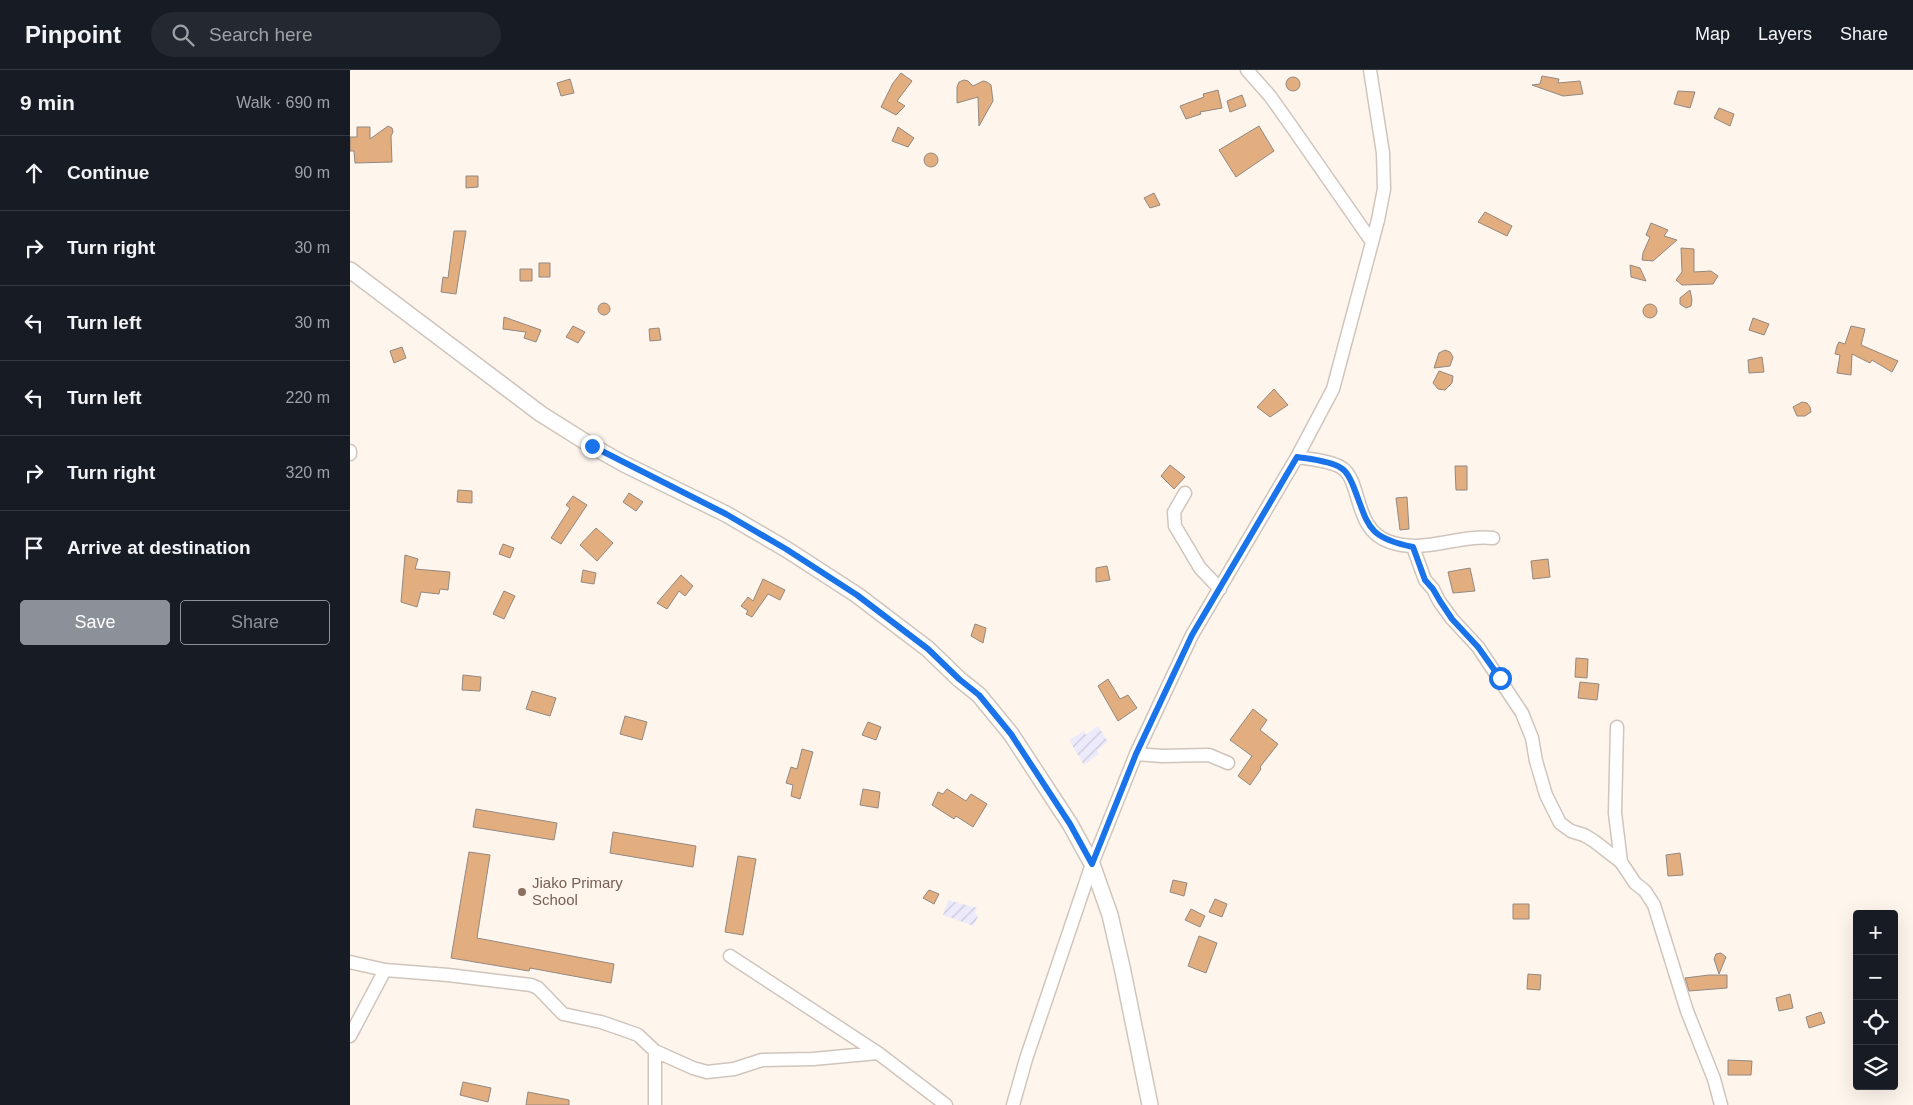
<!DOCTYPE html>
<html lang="en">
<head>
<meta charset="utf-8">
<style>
	:root { --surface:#171b24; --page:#242831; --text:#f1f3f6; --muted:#9ea1a6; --line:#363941; --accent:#8c9099 }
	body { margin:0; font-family:Arial,sans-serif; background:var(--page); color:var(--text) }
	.controls { position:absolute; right:15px; bottom:15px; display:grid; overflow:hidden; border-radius:5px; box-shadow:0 5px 20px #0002 }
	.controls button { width:45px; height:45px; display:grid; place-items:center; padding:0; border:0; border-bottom:1px solid var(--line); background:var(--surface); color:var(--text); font:25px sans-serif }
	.stop { position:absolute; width:15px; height:15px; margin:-11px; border:4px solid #1a73e8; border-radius:50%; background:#fff }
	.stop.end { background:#1a73e8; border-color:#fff; box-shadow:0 1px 5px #0008 }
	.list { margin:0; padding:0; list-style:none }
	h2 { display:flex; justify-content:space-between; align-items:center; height:65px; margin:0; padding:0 20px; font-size:21px }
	h2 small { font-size:16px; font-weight:400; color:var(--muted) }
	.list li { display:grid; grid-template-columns:32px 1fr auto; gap:15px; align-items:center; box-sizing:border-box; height:75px; padding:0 20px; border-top:1px solid var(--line) }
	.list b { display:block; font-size:19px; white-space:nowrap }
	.list em { font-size:16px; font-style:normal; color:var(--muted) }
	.actions { display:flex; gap:10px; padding:15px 20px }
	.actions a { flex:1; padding:11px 0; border:1px solid var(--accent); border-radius:5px; text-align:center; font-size:18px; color:var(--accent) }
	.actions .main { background:var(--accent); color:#fff }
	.icon { flex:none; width:28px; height:28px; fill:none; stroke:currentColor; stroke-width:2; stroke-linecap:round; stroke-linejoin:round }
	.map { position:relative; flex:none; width:1563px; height:1035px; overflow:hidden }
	header { display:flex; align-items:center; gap:30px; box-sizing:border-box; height:70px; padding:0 25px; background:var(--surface); border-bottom:1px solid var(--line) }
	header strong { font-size:24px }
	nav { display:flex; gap:28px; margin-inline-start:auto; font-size:18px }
	.search { width:350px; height:45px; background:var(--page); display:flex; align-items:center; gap:12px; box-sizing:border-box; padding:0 18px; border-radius:28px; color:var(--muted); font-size:19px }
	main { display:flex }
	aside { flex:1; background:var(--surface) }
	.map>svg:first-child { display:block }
</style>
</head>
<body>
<header>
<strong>Pinpoint</strong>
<div class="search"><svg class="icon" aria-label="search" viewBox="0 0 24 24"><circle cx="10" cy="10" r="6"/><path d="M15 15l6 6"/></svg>Search here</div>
<nav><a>Map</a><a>Layers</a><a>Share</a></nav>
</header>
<main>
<aside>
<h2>9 min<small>Walk · 690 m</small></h2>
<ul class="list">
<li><svg class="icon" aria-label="ahead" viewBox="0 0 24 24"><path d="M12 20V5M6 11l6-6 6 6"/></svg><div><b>Continue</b></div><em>90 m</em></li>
<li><svg class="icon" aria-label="right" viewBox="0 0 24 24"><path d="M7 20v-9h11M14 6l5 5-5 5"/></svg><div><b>Turn right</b></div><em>30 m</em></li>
<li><svg class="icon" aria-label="left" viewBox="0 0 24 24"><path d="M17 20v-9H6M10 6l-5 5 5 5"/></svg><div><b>Turn left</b></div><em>30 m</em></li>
<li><svg class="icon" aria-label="left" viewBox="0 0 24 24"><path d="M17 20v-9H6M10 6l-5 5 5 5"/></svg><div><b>Turn left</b></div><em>220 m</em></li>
<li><svg class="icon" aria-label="right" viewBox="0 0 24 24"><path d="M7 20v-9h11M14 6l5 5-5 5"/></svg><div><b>Turn right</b></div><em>320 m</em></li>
<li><svg class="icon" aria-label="arrive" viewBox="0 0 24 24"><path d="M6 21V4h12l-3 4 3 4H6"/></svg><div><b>Arrive at destination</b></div></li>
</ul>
<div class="actions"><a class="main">Save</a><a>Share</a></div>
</aside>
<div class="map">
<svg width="1563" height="1035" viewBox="0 0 1563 1035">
	<defs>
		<pattern id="industrial-furrows" width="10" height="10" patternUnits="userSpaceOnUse" patternTransform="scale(1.25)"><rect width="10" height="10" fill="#edeafc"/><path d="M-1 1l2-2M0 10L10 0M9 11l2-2" fill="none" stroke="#cac8d7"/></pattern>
	</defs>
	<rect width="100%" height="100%" fill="#fef5ed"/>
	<path fill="url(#industrial-furrows)" d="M748,656L758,672L747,680L749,684L734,695L719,670L734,661L736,665Z
		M598,830L627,838L625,843L628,846L624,856L593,845Z"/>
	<path fill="#e2ae7f" stroke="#938880" d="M551,3L562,11L547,31L555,36L546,45L531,37L543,13Z
		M1192,6L1209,9L1208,13L1230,11L1233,24L1213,26L1182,15L1190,14Z
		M936 14a7 7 0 1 1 14 0a7 7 0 1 1-14 0Z
		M220,9L224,23L211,26L207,13Z
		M614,10L618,11L623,16L633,11L637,12L641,15L643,31L629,56L628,27L607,33V17L609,12Z
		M868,20L872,38L850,42L851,44L836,49L830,36L854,27L853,24Z
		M1328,21L1345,22L1340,38L1324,34Z
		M892,25L896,36L880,42L877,31Z
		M1369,38L1384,44L1380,56L1364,48Z
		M38,56L42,58L43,62L41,66L42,92L5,93L4,81H0V67H7V57H20V69Z
		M909,56L924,81L886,107L869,80Z
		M548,57L564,68L558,77L542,71Z
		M574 90a7 7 0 1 1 14 0a7 7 0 1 1-14 0Z
		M116,106H128V117L116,118Z
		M804,123L810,135L800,138L794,128Z
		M1135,142L1162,156L1157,166L1128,152Z
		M1301,153L1318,160L1314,166L1327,170L1303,191L1292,190L1293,183L1300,167L1296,165Z
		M104,161H116L106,224L91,222L93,207L98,208Z
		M1331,178L1344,179V202L1361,201L1368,206L1363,214L1332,215L1326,210L1332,202Z
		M189,193H200V207H189Z
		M1280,195L1290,198L1296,211L1281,207Z
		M170,199H182V211H170Z
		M1340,220L1342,230L1341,236L1336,238L1330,234V228Z
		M248 239a6 6 0 1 1 12 0a6 6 0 1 1-12 0Z
		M1293 241a7 7 0 1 1 14 0a7 7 0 1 1-14 0Z
		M154,247L191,260L186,272L174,268L176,262L153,259Z
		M1403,248L1419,254L1414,265L1399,260Z
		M223,256L235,262L228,273L216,267Z
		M1501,256L1515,259L1511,275L1548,291L1542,302L1522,290L1520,293L1502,284L1501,305L1487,303L1490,285L1485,284L1487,276L1489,272L1495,274Z
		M309,258L311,270L300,271L299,259Z
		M52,277L56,288L44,293L40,281Z
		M1095,280L1100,282L1103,287L1100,296L1084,298L1089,283Z
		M1412,287L1414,302L1399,303L1398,290Z
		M1089,301L1103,306L1102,313L1095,320L1088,319L1083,313Z
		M924,319L938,335L920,347L907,337Z
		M1452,332L1457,333L1460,337L1461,342L1455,346H1447L1443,337Z
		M820,395L835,407L824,419L811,406Z
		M1105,396H1117V420H1106Z
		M108,420L122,421V433L107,432Z
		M279,423L293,432L286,441L273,432Z
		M223,426L237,435L211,474L201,468L220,438L216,435Z
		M1057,427L1059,459L1050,460L1046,428Z
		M246,458L263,473L247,491L230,475Z
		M153,474L164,478L160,488L149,484Z
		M55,485L68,489L65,499L100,502L98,520L90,519L89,524L71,522L67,537L51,532Z
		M1198,489L1200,507L1183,509L1181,491Z
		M757,496L760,510L746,512V498Z
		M1120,498L1125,521L1103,523L1098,502Z
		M233,500L246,503L244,514L231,512Z
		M331,505L343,516L335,526L329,521L317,539L307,533Z
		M413,509L435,520L430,530L418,524L402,547L396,544L398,541L391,536L398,527L403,531Z
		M154,521L165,526L154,549L143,544Z
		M625,554L636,558L633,573L621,566Z
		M1226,588L1238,589L1237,608L1225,607Z
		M113,605L131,607L130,621L112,620Z
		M758,609L770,629L778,625L787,638L768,651L748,616Z
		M1230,612L1249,614L1247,630L1228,628Z
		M182,621L206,628L200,646L176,639Z
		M903,639L917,650L910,660L928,674L910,697L911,699L900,715L888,706L902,686L880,670Z
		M275,646L297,652L292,670L270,664Z
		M518,652L531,657L526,670L512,665Z
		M452,679L463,682L450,729L441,726L443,715L436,713L441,697L447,699Z
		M513,719L530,722L528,738L510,735Z
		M597,719L616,731L621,724L637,734L623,757L606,746L604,749L582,735L588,722L593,724Z
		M126,739L207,753L204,770L123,757Z
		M263,762L346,776L343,797L260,783Z
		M119,782L140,785L127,868L264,894L261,913L180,898L179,901L101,888Z
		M1330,783L1333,805L1318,806L1316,785Z
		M388,786L406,789L393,865L375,862Z
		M823,810L837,813L834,826L820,822Z
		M579,820L589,824L584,834L573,828Z
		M865,829L877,834L872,847L859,842Z
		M1163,834H1179V849H1163Z
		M841,839L855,846L850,857L835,850Z
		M849,866L867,873L856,903L838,896Z
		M1371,883L1376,887L1369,904L1364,889L1366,884Z
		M1178,904L1191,905L1190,920L1177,919Z
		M1359,905H1377V918L1339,921L1335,908Z
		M1440,924L1443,938L1429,941L1426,928Z
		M1471,942L1475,953L1459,958L1456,947Z
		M1378,990L1402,991L1401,1005H1378Z
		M113,1012L141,1018L138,1032L110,1025Z
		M178,1022L219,1030V1035H176Z"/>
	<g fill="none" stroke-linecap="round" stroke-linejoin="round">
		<defs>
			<path id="minor" d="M897,0L920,26L942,57L1022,172
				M0,381V384
				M947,387C959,389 982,391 992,398C1012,411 1003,460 1040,472C1075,484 1109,464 1143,468
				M835,423L824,442L825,456L850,498L870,519
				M1063,477L1075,510L1083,519L1089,531L1102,549L1128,577L1172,643L1182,668L1186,691L1196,725L1210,753L1221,761L1234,765L1244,771L1271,792L1285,813L1295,821L1304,835L1337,941L1364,1009L1371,1035
				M1267,657L1265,743L1271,792
				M786,684L812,686L859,685L878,693
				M380,886L528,983L596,1035
				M0,892L35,900L98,905L181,915L188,918L213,944L251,952L277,961L288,965L305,981L343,998L357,1002L384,999L412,990L463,989L528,983
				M0,966L35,900
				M305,1035V981
				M663,1035L676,989L742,794L786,684L842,565L947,387L983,319L1028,150L1034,119L1033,83L1020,0"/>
			<path id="tertiary" d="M0,200L191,344L242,376L274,394L376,444L436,479L507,525L578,579L609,609L629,625L661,664L720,754L742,794L760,845L772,897L800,1035"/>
		</defs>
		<use href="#minor" stroke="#d0c5bc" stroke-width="15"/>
		<use href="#tertiary" stroke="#d0c5bc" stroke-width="18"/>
		<use href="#minor" stroke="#fff" stroke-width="12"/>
		<use href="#tertiary" stroke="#fff" stroke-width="15"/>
	</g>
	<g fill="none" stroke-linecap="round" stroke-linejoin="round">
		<path stroke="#1a73e8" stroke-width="6" d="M242,376L376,444L436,479L507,525L578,579L609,609L629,625L661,664L720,754L742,794L786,684L842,565L947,387C959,389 981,391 991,398C997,401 999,407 1002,413C1019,454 1014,467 1063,477L1075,510L1083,519L1090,531L1102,549L1128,577L1150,608"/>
	</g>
	<circle fill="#8d6e63" stroke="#fef5ed" stroke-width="2" cx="172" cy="822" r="5"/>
	<g text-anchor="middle" stroke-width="4.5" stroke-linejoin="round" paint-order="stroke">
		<g font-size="15" fill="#785e54" stroke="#fef5ed" text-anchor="start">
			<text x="182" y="818">Jiako Primary<tspan x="182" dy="17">School</tspan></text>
		</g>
	</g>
</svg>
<div class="controls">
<button>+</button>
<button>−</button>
<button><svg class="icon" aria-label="locate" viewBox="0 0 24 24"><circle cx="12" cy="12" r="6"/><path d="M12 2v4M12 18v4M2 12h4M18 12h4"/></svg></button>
<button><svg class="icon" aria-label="layers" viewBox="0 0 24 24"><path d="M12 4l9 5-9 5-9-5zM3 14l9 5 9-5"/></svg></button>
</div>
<div class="stop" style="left:1150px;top:608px"></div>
<div class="stop end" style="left:242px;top:376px"></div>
</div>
</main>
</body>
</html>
